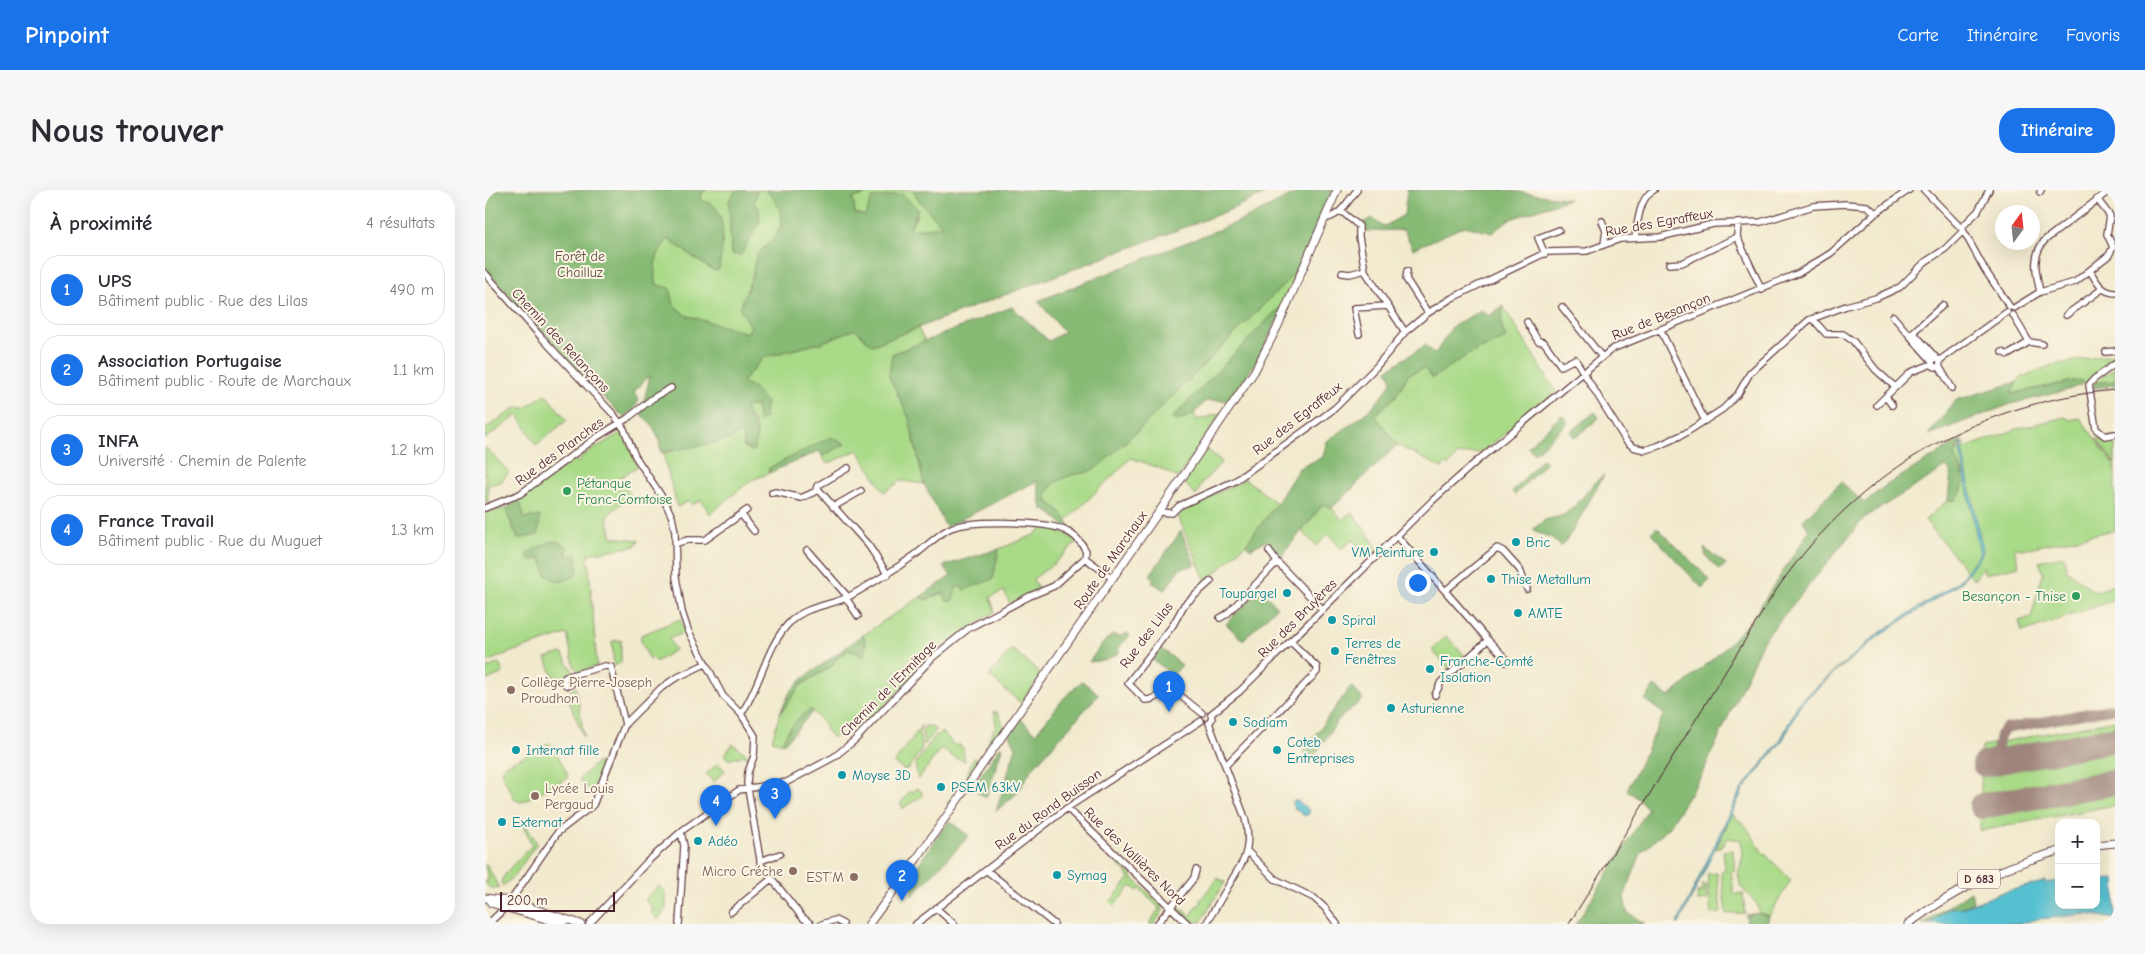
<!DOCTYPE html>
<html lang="fr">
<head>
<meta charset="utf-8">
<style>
	:root { --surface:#fff; --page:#f7f7f7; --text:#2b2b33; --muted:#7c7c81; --line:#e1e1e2; --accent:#1a73e8 }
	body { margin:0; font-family:"Comic Neue",sans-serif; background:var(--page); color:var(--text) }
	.controls { position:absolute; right:15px; bottom:15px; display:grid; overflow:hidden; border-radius:10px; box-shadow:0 5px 20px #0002 }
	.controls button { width:45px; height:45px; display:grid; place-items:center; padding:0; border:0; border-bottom:1px solid var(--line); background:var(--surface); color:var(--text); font:25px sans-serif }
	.compass { position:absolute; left:1510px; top:15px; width:45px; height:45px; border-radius:50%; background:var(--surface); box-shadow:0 5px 20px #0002; rotate:15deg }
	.scale { position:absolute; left:15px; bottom:12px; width:115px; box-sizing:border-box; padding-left:5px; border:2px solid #4a1f2b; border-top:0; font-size:14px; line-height:18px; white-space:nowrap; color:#4a1f2b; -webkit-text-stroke:4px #fcf5e5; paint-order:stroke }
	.you { position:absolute; left:932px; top:392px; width:18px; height:18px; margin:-12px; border:4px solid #fff; border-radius:50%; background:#1a73e8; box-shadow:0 0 0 8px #1a73e833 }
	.badge { display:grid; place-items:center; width:32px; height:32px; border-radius:50%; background:var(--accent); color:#fff; font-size:16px; font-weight:700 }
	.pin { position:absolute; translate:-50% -41px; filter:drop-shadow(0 1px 2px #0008) }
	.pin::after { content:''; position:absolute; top:26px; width:18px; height:15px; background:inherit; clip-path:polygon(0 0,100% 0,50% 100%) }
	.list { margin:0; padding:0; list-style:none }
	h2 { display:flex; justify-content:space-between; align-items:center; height:65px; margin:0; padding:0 20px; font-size:21px }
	h2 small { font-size:16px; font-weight:400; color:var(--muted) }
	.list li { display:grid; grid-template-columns:32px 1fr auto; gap:15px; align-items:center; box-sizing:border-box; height:70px; margin:0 10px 10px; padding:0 10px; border:1px solid var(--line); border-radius:20px }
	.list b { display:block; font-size:19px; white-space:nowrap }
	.list p { margin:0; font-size:16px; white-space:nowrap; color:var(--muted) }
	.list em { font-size:16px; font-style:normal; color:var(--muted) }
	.map { position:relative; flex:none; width:1630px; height:734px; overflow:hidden; border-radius:20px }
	header { display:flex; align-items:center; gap:30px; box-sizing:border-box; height:70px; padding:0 25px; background:var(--accent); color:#fff }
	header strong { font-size:24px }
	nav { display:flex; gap:28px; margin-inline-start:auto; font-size:18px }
	.intro { display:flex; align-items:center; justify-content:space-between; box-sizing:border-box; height:120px; padding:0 30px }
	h1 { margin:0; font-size:35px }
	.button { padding:12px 22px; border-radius:20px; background:var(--accent); color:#fff; font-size:18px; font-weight:700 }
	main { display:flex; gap:30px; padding:0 30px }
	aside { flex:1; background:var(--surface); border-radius:20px; box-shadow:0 5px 20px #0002 }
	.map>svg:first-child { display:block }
</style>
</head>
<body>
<header>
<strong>Pinpoint</strong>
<nav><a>Carte</a><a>Itinéraire</a><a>Favoris</a></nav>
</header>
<div class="intro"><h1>Nous trouver</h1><a class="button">Itinéraire</a></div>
<main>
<aside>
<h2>À proximité<small>4 résultats</small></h2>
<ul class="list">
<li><span class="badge">1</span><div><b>UPS</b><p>Bâtiment public · Rue des Lilas</p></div><em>490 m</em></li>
<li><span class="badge">2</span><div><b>Association Portugaise</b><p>Bâtiment public · Route de Marchaux</p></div><em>1.1 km</em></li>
<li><span class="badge">3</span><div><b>INFA</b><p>Université · Chemin de Palente</p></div><em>1.2 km</em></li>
<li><span class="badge">4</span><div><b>France Travail</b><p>Bâtiment public · Rue du Muguet</p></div><em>1.3 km</em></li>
</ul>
</aside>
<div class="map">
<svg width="1630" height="734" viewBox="0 0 1630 734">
	<rect width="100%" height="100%" fill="#fcf5e5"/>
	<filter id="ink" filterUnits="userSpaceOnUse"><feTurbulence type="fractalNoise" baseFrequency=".02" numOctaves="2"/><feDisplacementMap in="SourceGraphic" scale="10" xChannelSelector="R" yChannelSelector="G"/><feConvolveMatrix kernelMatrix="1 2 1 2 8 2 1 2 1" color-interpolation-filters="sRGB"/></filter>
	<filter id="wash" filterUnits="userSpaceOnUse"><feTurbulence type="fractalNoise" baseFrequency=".0096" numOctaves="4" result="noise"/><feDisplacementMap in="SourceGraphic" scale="20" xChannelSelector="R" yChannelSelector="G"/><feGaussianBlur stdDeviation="1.12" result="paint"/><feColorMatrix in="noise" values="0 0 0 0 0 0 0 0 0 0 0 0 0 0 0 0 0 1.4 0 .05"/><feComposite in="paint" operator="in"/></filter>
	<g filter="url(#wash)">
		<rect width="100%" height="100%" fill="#f1eace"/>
		<path fill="#a9da88" stroke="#7a7c5a" d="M221,0H251L244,11L246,64L269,14L271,0H281C308,28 297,43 271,65L268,84L255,118L266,137L262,143L200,125L189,115L185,98L172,95C166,78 172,62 183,49L224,78L216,12L217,2Z
			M395,0H428L434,11L458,36L424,40L432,25L381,26L370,23L368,8Z
			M814,79L796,116L687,229L695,230L709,223L712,230L736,223L693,288L674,278L646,268L581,331L573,319L563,312L562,303L569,293L586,285L603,282L628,263L659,235Z
			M1018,116L1071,202L997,262L973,265L963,276L961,274L957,278L912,255L890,225L910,207L924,184L939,178L947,188L984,164L1020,148L1016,134Z
			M433,138L440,151L407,164L404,186L424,228L439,294L416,291L399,302L373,260L342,274L337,266L360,254L346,248L284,278V283L265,291L225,324L216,310L207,315L204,311L192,317C189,299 181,282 179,263L258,242L259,257L268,261L269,231L262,224L260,216L272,215L274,231L269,198L257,192L279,167L335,153L370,139L387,155Z
			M1630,164V172L1600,193L1594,190L1525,204L1532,192L1537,187L1567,175Z
			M1630,178V191L1609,193Z
			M60,204L82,230L51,255L33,225L0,249V239L32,217L41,218Z
			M1580,227L1585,230L1595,228L1630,276V340L1539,359L1529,358L1534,376L1500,384L1498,377L1489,390L1440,330L1463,310H1471L1478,282L1469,266L1471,261L1535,238Z
			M137,242L153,276L133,289L146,305L122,326L127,347L154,350L150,356L103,364L112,476L94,482L89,476L82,444L23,463L0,473V322L20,319L33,349L55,326L40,328L34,310L89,268L94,273L97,266Z
			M1630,246V274L1612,249Z
			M0,257L24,282L16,292L3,295V312L0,313Z
			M719,260H723L737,272L717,293L711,306L698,291Z
			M760,289L792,313L761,354L721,392L692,324L696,318L746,297Z
			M839,313L847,318L857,330L867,322L894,360L885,369L868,350L856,359L844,344L831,356L817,341Z
			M558,337C571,340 583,342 592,352L571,372L548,389L554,401L525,414L519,401L505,407L510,422L450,462L383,534L374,526L348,548L339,538L341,536L325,519L300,546L297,553L287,550L295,523L317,494L346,477L351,469L364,460L381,453L378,445L435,407L441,410L476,396L508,389L514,359L549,345Z
			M1579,366L1582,380L1609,402L1630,395V410L1537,442L1534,431L1546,427L1558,383L1554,371Z
			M195,429L200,442L184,449L190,460L171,472L166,467L165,471L156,451V445Z
			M961,446L980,466L965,480L947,460Z
			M136,450V473L129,476L127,451Z
			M527,459L557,484L536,513L504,486Z
			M77,463L89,483L76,487H68L61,468Z
			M14,473L18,483L0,491V479Z
			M91,497L99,547L81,504Z
			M509,521L514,524L519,537L463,617V612L482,586L487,570L489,568L493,570L504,553V548L511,536Z
			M1630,530V615L1495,641L1497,556Z
			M437,535L434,542L437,559L424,578L419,580L409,573Z
			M440,536H446L451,540L439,555L437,541Z
			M457,542L465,550L466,553L471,556L473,554L478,558L480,571L468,567L456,558L433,590L430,574L451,545H454Z
			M64,553L68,556L82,583V588L37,612L30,610L16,582L19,576Z
			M248,554L263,565L262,568L258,565L253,568L252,566L244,570L239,565Z
			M111,573H117L119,582L109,606L94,589Z
			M233,573L240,581L228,592L221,584Z
			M431,598L437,602V606L417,619L418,616L415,614L425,601L428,603Z
			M1247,624L1261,636L1276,660L1306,690L1284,726L1274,723L1272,714L1256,697L1253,685L1258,665L1256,650L1243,648L1235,658L1231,659Z
			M38,631L52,653L30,685L18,696L16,692C21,679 37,667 47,655L38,636Z
			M1248,660L1250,680L1246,681L1249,704L1258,703L1260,723L1241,724L1236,682L1240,681L1238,661Z
			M635,673L647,685V688L677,715L678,721L669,734H664L674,719L673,717L655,699L653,701L646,696L629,716L625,712L645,688L641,685L643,683L633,675Z
			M0,674L2,675L14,698H5L0,692L3,690Z
			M1232,683L1236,723L1226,724L1222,684Z
			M733,688L740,692L716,732L705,731L689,719V715L695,710L696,712L692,717L707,726L710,717L716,713L715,710Z
			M1217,695H1221L1222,710L1213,711L1212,702H1218Z
			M174,696L181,703V719L173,730L166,722L168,720L160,709Z"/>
		<path fill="#86ba74" stroke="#686c50" d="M0,0H221L217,2L216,11C246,12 237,60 234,79L231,81L224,78L183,49C172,62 166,78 172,95L185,98L189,115L200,125L262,143L266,137L255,118L268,84L271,65C297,43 308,28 281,0H395L368,8L370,23L380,26L387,8L417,4L433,19L425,40L457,36L434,11L428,0H788L740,22L387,155L370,139L335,153L279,167L257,192L269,198L281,212L280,228L274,232L271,216H260C265,236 278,236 268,261L259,257L257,242C240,256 199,256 176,263C175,249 169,233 156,225L165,185L149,202L154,210L149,219L138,227L105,194L0,79Z
			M251,0L272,1L269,13L274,18L275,31L256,65L246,64L244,11Z
			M818,0H848L814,79L659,235L614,276L603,282L586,285L569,293L562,303L563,312L573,319L588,340C576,337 570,323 557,319L552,291L461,337L439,294L424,228L404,186L407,164L527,117L564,151L579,142L553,111L753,32Z
			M922,0H1019L1084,9L1023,30L1007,43L980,36L928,59L919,40L876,41V34L887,28L898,37L919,25Z
			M796,116V122L773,169L745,210L720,211C712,223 701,231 686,229Z
			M1018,116L1016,134L1021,148L984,164L947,188L939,178L924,184L910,207L890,225L912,255L847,318L838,314L795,368L780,351L765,359L761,354L792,313L814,278L838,267L842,251C865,235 895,217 907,190L902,180L940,155L950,164L967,137L996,120L1004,126Z
			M1594,190L1600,193L1583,200L1526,214L1443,245L1471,210L1532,192L1526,204Z
			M1630,191V195L1608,198L1609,193Z
			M1110,222L1114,228L1090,248L1085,242Z
			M1077,225L1083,232L1049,264L1043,256Z
			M346,247L360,254L337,266L334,261L284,283V278Z
			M1477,249L1469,266C1478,282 1484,294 1471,310H1463L1466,282L1461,277L1379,328L1278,451L1216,586L1184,637L1156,663L1139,707L1142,722L1160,734H1091L1163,619L1155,610L1142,600L1179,524L1160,510L1169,496L1184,507L1238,460L1267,429L1324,341L1318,330L1356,292L1379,313L1400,296Z
			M1057,269L1061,272L1030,305L1027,302Z
			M1119,285L1087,342L1076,357L1066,347L1052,343L1048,339L1060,330L1079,325L1092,314L1111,291Z
			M34,310L40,328L55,326L53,345L33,349L20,319Z
			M1172,337L1225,390L1217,398L1166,343Z
			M696,341L710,375L694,379L680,400L667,392L669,388L665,385Z
			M67,351L74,352L82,357V367L92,365L93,383L86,388L74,392L61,385L56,368L45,371L42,363Z
			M1219,358L1241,374L1234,380L1221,366Z
			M514,359L508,389L479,400L476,396L471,398L468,411H462L458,402L441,410L435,407L466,386L458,376Z
			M775,399L792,417L758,450L741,434Z
			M643,443L645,446L634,456V463L620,470L604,472L617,454L628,444L633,447Z
			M378,445L381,453L379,466L364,460L351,469L346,477L317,494L295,523L305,502L316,490Z
			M674,457L697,475L688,485L665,468Z
			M597,491L614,504L547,579L531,604L511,621L531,558L523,540L533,527L551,543L580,507Z
			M866,496L878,509L853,530L827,569L818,562Z
			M325,519L328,521L299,554L297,553C302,539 313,528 325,519Z
			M515,557L517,558L501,608L487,598Z
			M464,631L484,646L427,706L428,682Z
			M1486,701L1488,712L1479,717L1462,719L1444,734H1437Z
			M1274,723L1284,726L1282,734H1262L1261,725Z"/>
		<path fill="#56c1d1" stroke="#50707e" d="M1479,252L1477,259L1498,361L1496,366L1475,393L1394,446L1350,482L1316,513L1298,550L1258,600L1194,734H1192L1255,601L1295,551L1314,512L1393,444L1474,391L1495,364L1475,260L1476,254Z
			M809,611H813L823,619L824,624L820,626L809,618L807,614Z
			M1630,689V729L1603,724L1553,729L1534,734H1444L1464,718L1479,717L1516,703L1558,692L1559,690L1561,693L1574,691V715H1611V690Z"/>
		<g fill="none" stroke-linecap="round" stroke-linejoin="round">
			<path stroke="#9e847c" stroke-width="10" d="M1510,572L1515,545L1520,539L1630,518"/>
			<path stroke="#9e847c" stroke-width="26" d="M1500,574L1630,549
				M1497,616L1630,592"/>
		</g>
	</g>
	<g filter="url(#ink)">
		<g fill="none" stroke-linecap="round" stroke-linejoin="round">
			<defs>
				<path id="minor" d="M1439,0L1478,40L1500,80L1525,117
					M1555,2L1556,0
					M856,21L874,36V47L880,81L920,142
					M839,29C856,26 861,13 872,0
					M1117,31L1121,41L1119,54
					M1150,47C1153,33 1154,7 1169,0
					M1252,47L1277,100
					M1060,64L1053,48L1074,40
					M1184,74L1197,73L1252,47L1253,34
					M922,81L921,89L943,123
					M1605,81C1612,92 1616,102 1630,103
					M0,83L57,148L129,225L139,239L150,266L179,310L187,327L190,342L191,387L197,422L203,440L238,506L256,524L270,546L269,566L263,582L262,593L276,675L317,727L326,734
					M857,83L865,84L880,80
					M1555,102L1590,92L1624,65L1628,57L1622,44L1625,26L1612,9
					M1077,117L1117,167
					M1529,118L1555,102C1551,83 1546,66 1560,50L1625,0
					M1581,125L1617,99
					M1408,126L1424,145
					M1328,129L1341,144H1358L1368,151L1391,180L1410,197
					M1042,132L1053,151L1059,152L1076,176L1090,169L1141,251L1148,257L1160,260L1173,256L1199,244L1238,219L1253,204L1265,183L1324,130L1361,116L1391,108L1415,97L1440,72L1460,59L1477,42L1478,36L1493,21L1504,0
					M1175,139L1220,231
					M1428,142L1458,115
					M874,144L869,118L902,116
					M1544,152L1557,154
					M1517,162L1523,165L1544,152L1528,125
					M1621,162L1630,161
					M1447 173a4 4 0 1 1 8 0a4 4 0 1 1-8 0Z
					M1455,170L1522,122
					M1447,171L1424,145L1428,142L1452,169
					M1630,174L1609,189L1604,195L1611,239L1620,246L1630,244
					M1454,176L1467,198
					M1401,207L1407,215
					M1392,215L1426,182L1447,174
					M331,300L332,296L363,278
					M287,303L291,302L316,308L334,300L384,356L403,385
					M348,317L376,301
					M0,318L35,304L112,247L143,228L168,208L186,198
					M674,322L687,323L694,316L750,291L834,230L850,218L891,177L920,142L943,123L967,108L1062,62L1102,61L1135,49L1175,47L1228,34L1276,32L1328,16L1361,14L1382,16L1391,23
					M256,324L269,341
					M912,346L1003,450L956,492L950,505
					M190,354L202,350H220L262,320
					M322,360L363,407
					M784,361L792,372
					M600,368L627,388
					M961,400L1012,358L1018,361L1035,380L1042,399
					M361,408L373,426
					M735,428L742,424L792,372L838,420
					M1003,450L1021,469V472
					M83,486L120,476L126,477L140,534
					M78.5 491a4.5 4.5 0 1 1 9 0a4.5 4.5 0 1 1-9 0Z
					M717,523L687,499C676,500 672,511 660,510L643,493L688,435L699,415L726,391
					M256,524C276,496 281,455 306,431C323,415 346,416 365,406C388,393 409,380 430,365C440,358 455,342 466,338C486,330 560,331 579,340C589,344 596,351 601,361L600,368
					M726,524L755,501L947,311L992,271L1127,159L1314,83L1346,63L1391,23L1424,0
					M741,575L832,482V477L805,451
					M582,618L703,734
					M762,661L790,689L829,708L840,718L852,734
					M275,671L295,664
					M501,680L569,734
					M451,718L469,734
					M246,722L286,689
					M3,734L22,716L73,642L108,615L140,534L176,498L189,489L220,474
					M104,734L163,671L198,640L254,600L302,592L349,567L370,550L447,468L484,438L545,406L569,396L600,368
					M194,734L199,656L196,642
					M337,734L350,730L358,734
					M431,734L582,618L716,531
					M672,734L709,688L711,680
					M721,734L758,671C764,657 764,643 760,628L724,533L727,529L726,524"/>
				<path id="major" d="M1611,655L1630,653
					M0,708L25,711L96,734
					M6,713L78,734
					M384,734L421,684L678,316L769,182L792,138L852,0
					M1423,734C1471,699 1516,677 1574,661"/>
			</defs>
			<use href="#minor" stroke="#633d43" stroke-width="8"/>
			<use href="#major" stroke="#633d43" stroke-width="9"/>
			<use href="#minor" stroke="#fff" stroke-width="5.5"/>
			<use href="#major" stroke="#fff" stroke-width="7"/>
			<path stroke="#4a1f2b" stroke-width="1" d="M1084,734L1288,405C1366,287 1488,212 1630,200"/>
		</g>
	</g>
	<g fill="#2e9e5b" stroke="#fcf5e5" stroke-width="2">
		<circle cx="82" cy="301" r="5"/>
		<circle cx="1591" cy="406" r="5"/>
	</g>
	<g fill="#0f9aa8" stroke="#fcf5e5" stroke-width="2">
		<circle cx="1031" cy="352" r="5"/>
		<circle cx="949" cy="362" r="5"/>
		<circle cx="1006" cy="389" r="5"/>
		<circle cx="802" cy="403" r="5"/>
		<circle cx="1033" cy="423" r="5"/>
		<circle cx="847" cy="430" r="5"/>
		<circle cx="850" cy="461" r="5"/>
		<circle cx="945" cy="479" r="5"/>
		<circle cx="906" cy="518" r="5"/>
		<circle cx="748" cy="532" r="5"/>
		<circle cx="31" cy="560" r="5"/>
		<circle cx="792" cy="560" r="5"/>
		<circle cx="357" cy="585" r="5"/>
		<circle cx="456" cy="597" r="5"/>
		<circle cx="17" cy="632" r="5"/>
		<circle cx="213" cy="651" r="5"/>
		<circle cx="572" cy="685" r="5"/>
	</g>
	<g fill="#8d6e63" stroke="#fcf5e5" stroke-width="2">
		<circle cx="26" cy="500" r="5"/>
		<circle cx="50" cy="606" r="5"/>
		<circle cx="308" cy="681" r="5"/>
		<circle cx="369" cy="687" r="5"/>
	</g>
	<g text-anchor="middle" stroke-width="4" stroke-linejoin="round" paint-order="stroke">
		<rect fill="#fcf5e5" stroke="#7f5f63" stroke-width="1" x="1473" y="679.5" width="42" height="19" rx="4"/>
		<g font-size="12" font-weight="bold" fill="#4a1f2b">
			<text x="1494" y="693">D 683</text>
		</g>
		<g font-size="14" fill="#4a1f2b" stroke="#fcf5e5">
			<text transform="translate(1174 32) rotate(-10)" y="5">Rue des Egraffeux</text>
			<text transform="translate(1176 126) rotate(-22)" y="5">Rue de Besançon</text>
			<text transform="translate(76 150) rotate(47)" y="5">Chemin des Relançons</text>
			<text transform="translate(812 228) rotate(-38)" y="5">Rue des Egraffeux</text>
			<text transform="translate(74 261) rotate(-36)" y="5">Rue des Planches</text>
			<text transform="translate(625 370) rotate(-55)" y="5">Route de Marchaux</text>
			<text transform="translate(812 428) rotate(-45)" y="5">Rue des Bruyères</text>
			<text transform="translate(661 445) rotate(-53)" y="5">Rue des Lilas</text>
			<text transform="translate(403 498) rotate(-45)" y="5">Chemin de l'Ermitage</text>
			<text transform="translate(563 619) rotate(-36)" y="5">Rue du Rond Buisson</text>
			<text transform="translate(650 666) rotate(44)" y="5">Rue des Vallières Nord</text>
		</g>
		<g font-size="14" fill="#624e42" stroke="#fcf5e5">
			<text x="95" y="71">Forêt de<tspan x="95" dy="16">Chailluz</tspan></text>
		</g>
		<g font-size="14" fill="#27864d" stroke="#fcf5e5" text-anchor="start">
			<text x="92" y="298">Pétanque<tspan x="92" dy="16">Franc-Comtoise</tspan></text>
			<text x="1581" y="411" text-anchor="end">Besançon - Thise</text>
		</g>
		<g font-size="14" fill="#0d838f" stroke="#fcf5e5" text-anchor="start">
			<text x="1041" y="357">Bric</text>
			<text x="939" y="367" text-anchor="end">VM Peinture</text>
			<text x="1016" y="394">Thise Metallum</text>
			<text x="792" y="408" text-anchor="end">Toupargel</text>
			<text x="1043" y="428">AMTE</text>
			<text x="857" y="435">Spiral</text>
			<text x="860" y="458">Terres de<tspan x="860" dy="16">Fenêtres</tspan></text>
			<text x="955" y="476">Franche-Comté<tspan x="955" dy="16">Isolation</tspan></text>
			<text x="916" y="523">Asturienne</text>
			<text x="758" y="537">Sodiam</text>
			<text x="802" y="557">Coteb<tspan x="802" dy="16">Entreprises</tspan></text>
			<text x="41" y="565">Internat fille</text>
			<text x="367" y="590">Moyse 3D</text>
			<text x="466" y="602">PSEM 63kV</text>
			<text x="27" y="637">Externat</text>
			<text x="223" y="656">Adéo</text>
			<text x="582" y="690">Symag</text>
		</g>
		<g font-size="14" fill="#785e54" stroke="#fcf5e5" text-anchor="start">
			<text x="36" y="497">Collège Pierre-Joseph<tspan x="36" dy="16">Proudhon</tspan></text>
			<text x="60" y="603">Lycée Louis<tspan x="60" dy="16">Pergaud</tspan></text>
			<text x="298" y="686" text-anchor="end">Micro Créche</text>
			<text x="359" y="692" text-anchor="end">EST’M</text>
		</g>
	</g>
</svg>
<div class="controls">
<button>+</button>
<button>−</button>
</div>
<svg class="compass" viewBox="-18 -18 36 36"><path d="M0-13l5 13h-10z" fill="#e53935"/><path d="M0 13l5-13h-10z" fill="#7c7c81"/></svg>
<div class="scale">200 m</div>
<div class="you"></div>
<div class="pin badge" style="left:684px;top:522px">1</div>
<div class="pin badge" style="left:417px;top:711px">2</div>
<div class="pin badge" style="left:290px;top:629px">3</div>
<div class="pin badge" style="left:231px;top:636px">4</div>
</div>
</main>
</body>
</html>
